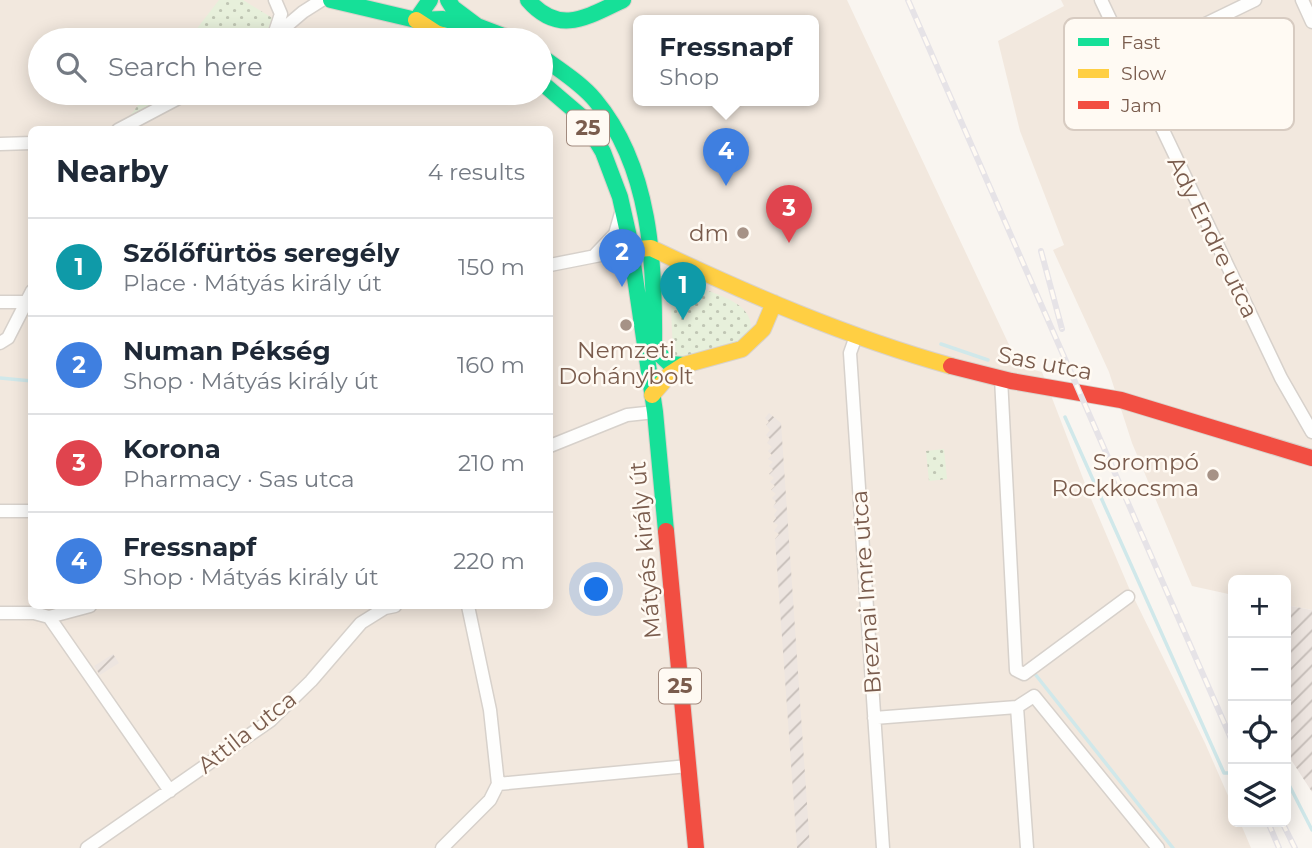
<!DOCTYPE html>
<html lang="en">
<head>
<meta charset="utf-8">
<style>
	:root { --surface:#fff; --page:#f2f2f3; --text:#1f2937; --muted:#747a83; --line:#e0e1e3; --accent:#5c585b }
	body { margin:0; font-family:Montserrat,sans-serif; background:var(--page); color:var(--text) }
	.controls { position:absolute; right:21px; bottom:21px; display:grid; overflow:hidden; border-radius:10px; box-shadow:0 4px 18px #0003 }
	.controls button { width:63px; height:63px; display:grid; place-items:center; padding:0; border:0; border-bottom:2px solid var(--line); background:var(--surface); color:var(--text); font:35px sans-serif }
	.you { position:absolute; left:597px; top:590px; width:24px; height:24px; margin:-18px; border:5px solid #fff; border-radius:50%; background:#1a73e8; box-shadow:0 0 0 10px #1a73e833 }
	.badge { display:grid; place-items:center; width:46px; height:46px; border-radius:50%; background:var(--accent); color:#fff; font-size:23px; font-weight:700 }
	.pin { position:absolute; translate:-50% -58px; filter:drop-shadow(0 2px 4px #0008) }
	.pin::after { content:''; position:absolute; top:37px; width:24px; height:21px; background:inherit; clip-path:polygon(0 0,100% 0,50% 100%) }
	.popup { position:absolute; left:633px; top:15px; width:186px; height:91px; box-sizing:border-box; display:grid; place-content:center; border-radius:10px; background:var(--surface); filter:drop-shadow(0 2px 5px #0005); font-size:23px; white-space:nowrap; color:var(--muted) }
	.popup b { font-size:26px; color:var(--text) }
	.popup::after { content:''; position:absolute; left:50%; top:100%; margin-left:-14px; border:14px solid transparent; border-top-color:var(--surface) }
	.list { margin:0; padding:0; list-style:none }
	h2 { display:flex; justify-content:space-between; align-items:center; height:91px; margin:0; padding:0 28px; font-size:30px }
	h2 small { font-size:23px; font-weight:400; color:var(--muted) }
	.list li { display:grid; grid-template-columns:46px 1fr auto; gap:21px; align-items:center; box-sizing:border-box; height:98px; padding:0 28px; border-top:2px solid var(--line) }
	.list b { display:block; font-size:26px; white-space:nowrap }
	.list p { margin:0; font-size:23px; white-space:nowrap; color:var(--muted) }
	.list em { font-size:23px; font-style:normal; color:var(--muted) }
	.icon { flex:none; width:38px; height:38px; fill:none; stroke:currentColor; stroke-width:2; stroke-linecap:round; stroke-linejoin:round }
	.map { position:relative; flex:none; width:1312px; height:848px; overflow:hidden }
	.search { position:absolute; background:var(--surface); box-shadow:0 4px 18px #0003; left:28px; top:28px; width:525px; height:77px; display:flex; align-items:center; gap:18px; box-sizing:border-box; padding:0 24px; border-radius:38px; color:var(--muted); font-size:26px }
	.panel { position:absolute; background:var(--surface); box-shadow:0 4px 18px #0003; left:28px; top:126px; width:525px; height:483px; border-radius:10px }
	.map>svg:first-child { display:block }
</style>
</head>
<body>
<div class="map">
<svg width="1312" height="848" viewBox="0 0 1312 848">
	<defs>
		<pattern id="industrial-furrows" width="10" height="10" patternUnits="userSpaceOnUse" patternTransform="scale(1.75)"><rect width="10" height="10" fill="#ede5e0"/><path d="M-1 1l2-2M0 10L10 0M9 11l2-2" fill="none" stroke="#c5bdb8"/></pattern>
		<pattern id="park-dots" width="8" height="8" patternUnits="userSpaceOnUse" patternTransform="scale(1.75)"><rect width="8" height="8" fill="#e7f0db"/><path d="M2 2h.1M6 6h.1" fill="none" stroke="#c0c6b4" stroke-width="1.8" stroke-linecap="round"/></pattern>
	</defs>
	<rect width="100%" height="100%" fill="#f9f5f0"/>
	<path fill="#f2e8de" fill-rule="evenodd" d="M0,0H847L1019,366L1042,372L1089,494L1129,588L1205,743L1233,807V822H1240L1251,848H0ZM638,20H814V100H638ZM40,40H541V93H40ZM32,130H550V606H32Z
		M1061,0H1312V610L1286,605V580H1233V595L1192,586L1132,443L1109,372L1053,250L1064,245L1020,131L998,41L1064,6Z"/>
	<path fill="url(#industrial-furrows)" d="M769,413L781,423L810,848H797L775,539L779,534L774,531L778,525L773,522L776,518L774,515L777,510L773,507L776,502L772,498L776,494L771,490L775,486L770,482L774,478L769,474L773,470L769,466L773,462L768,459L772,455L768,451L772,447L767,443L770,439L766,435L770,430L766,425L769,422L765,418Z
		M1286,605L1312,610V792L1286,752Z
		M113,654L119,663L100,675L94,666Z"/>
	<path fill="url(#park-dots)" d="M219,0H243L274,19L264,40H188Z
		M147,93H177L127,120Z
		M679,282C702,290 754,299 751,329C750,334 748,340 743,343C734,349 697,355 685,358L676,356L673,351L670,290Z
		M944,449L947,479L929,481L926,451Z"/>
	<g fill="none" stroke-linecap="round" stroke-linejoin="round">
		<path stroke="#d0e8ea" stroke-width="3.5" d="M941,344L988,360
			M0,378L32,381
			M1065,417L1224,773H1231
			M1035,674L1173,848
			M1286,779L1312,830"/>
		<defs>
			<path id="street" d="M1101,0L1281,378L1312,432
				M1302,0L1312,22
				M274,35L281,14L275,0
				M270,40L303,12L322,0
				M1129,61L1255,0
				M118,130L188,93
				M0,144L32,143
				M594,256L615,234L621,213
				M550,265L631,249
				M0,302H27
				M856,336L850,353L883,848
				M0,343L8,338L32,291
				M1001,378L1016,670L1024,674L1128,597
				M550,446L627,415L655,412
				M0,511H32
				M468,606L490,710L498,784
				M0,613H34L49,617L90,606
				M49,617L170,791
				M1017,707L1027,848
				M874,718L1017,707L1034,696L1158,848
				M498,784L688,766
				M87,848L271,720L311,681L361,623L385,608L395,606
				M442,848L490,800L498,784"/>
			<path id="fast" d="M331,0L416,20L443,19L477,26L514,40
				M448,0L453,8L477,26
				M528,0C559,36 587,17 623,0
				M416,20L430,0
				M541,56C559,70 580,82 595,100C651,167 655,263 654,345
				M541,82L582,117L603,152L620,197L629,237L655,412L666,531
				M654,349L670,364L684,365"/>
			<path id="slow" d="M416,20L436,33L457,40
				M637,249L651,248C748,294 847,337 951,366
				M652,395L670,374L684,365L742,349L763,329L774,303"/>
			<path id="jam" d="M951,366L1011,381L1121,400L1312,458
				M666,531L696,848"/>
		</defs>
		<use href="#street" stroke="#d7d1cb" stroke-width="15"/>
		<use href="#fast" stroke="#d9d2cb" stroke-width="18"/>
		<use href="#slow" stroke="#d9d2cb" stroke-width="18"/>
		<use href="#jam" stroke="#d9d2cb" stroke-width="18"/>
		<use href="#street" stroke="#fefefd" stroke-width="12"/>
		<use href="#fast" stroke="#16e098" stroke-width="16"/>
		<use href="#slow" stroke="#ffcf43" stroke-width="16"/>
		<use href="#jam" stroke="#f24e42" stroke-width="16"/>
		<defs>
			<path id="rail" d="M908,0L1233,743
				M1041,251L1062,329
				M1268,822L1279,848
				M1282,822L1295,848"/>
		</defs>
		<use href="#rail" stroke="#e6e3e7" stroke-width="6"/>
		<use href="#rail" stroke="#fffaf3" stroke-width="3.5" stroke-dasharray="10" stroke-linecap="butt"/>
	</g>
	<g fill="#a69286" stroke="#fffaf3" stroke-width="2.5">
		<circle cx="743" cy="233" r="7"/>
		<circle cx="626" cy="325" r="7"/>
		<circle cx="1213" cy="475" r="7"/>
	</g>
	<g text-anchor="middle" stroke-width="5" stroke-linejoin="round" paint-order="stroke">
		<g fill="#fffaf3" stroke="#a28b7f" stroke-width="2">
			<rect x="567" y="110.5" width="42" height="35" rx="5"/>
			<rect x="659" y="668.5" width="42" height="35" rx="5"/>
		</g>
		<g font-size="21" font-weight="bold" fill="#7a5c4d">
			<text x="588" y="135">25</text>
			<text x="680" y="693">25</text>
		</g>
		<g font-size="23" fill="#7a5c4d" stroke="#fffaf3" text-anchor="end">
			<text x="729" y="241">dm</text>
			<text x="626" y="358" text-anchor="middle">Nemzeti<tspan x="626" dy="26">Dohánybolt</tspan></text>
			<text x="1199" y="470">Sorompó<tspan x="1199" dy="26">Rockkocsma</tspan></text>
		</g>
		<g font-size="23" fill="#7a5c4d" stroke="#fffaf3">
			<text transform="translate(1213 237) rotate(64)" y="8">Ady Endre utca</text>
			<text transform="translate(1045 363) rotate(11)" y="8">Sas utca</text>
			<text transform="translate(645 550) rotate(-95)" y="8">Mátyás király út</text>
			<text transform="translate(866 592) rotate(-94)" y="8">Breznai Imre utca</text>
			<text transform="translate(247 732) rotate(-38)" y="8">Attila utca</text>
		</g>
	</g>
	<rect x="1064" y="18" width="230" height="112" rx="10" fill="#fffaf3" stroke="#d7cbc1" stroke-width="2"/>
	<rect x="1078" y="38" width="31" height="8" fill="#16e098"/>
	<rect x="1078" y="69" width="31" height="9" fill="#ffcf43"/>
	<rect x="1078" y="101" width="31" height="8" fill="#f24e42"/>
	<g font-size="19" fill="#7a5c4d">
		<text x="1121" y="49">Fast</text>
		<text x="1121" y="80">Slow</text>
		<text x="1121" y="112">Jam</text>
	</g>
</svg>
<div class="controls">
<button>+</button>
<button>−</button>
<button><svg class="icon" aria-label="locate" viewBox="0 0 24 24"><circle cx="12" cy="12" r="6"/><path d="M12 2v4M12 18v4M2 12h4M18 12h4"/></svg></button>
<button><svg class="icon" aria-label="layers" viewBox="0 0 24 24"><path d="M12 4l9 5-9 5-9-5zM3 14l9 5 9-5"/></svg></button>
</div>
<div class="you"></div>
<div class="pin badge" style="left:683px;top:320px;background:#0f9aa8">1</div>
<div class="pin badge" style="left:622px;top:287px;background:#3f7fe0">2</div>
<div class="pin badge" style="left:789px;top:243px;background:#e0444e">3</div>
<div class="pin badge" style="left:726px;top:186px;background:#3f7fe0">4</div>
<div class="popup"><b>Fressnapf</b>Shop</div>
<div class="search"><svg class="icon" aria-label="search" viewBox="0 0 24 24"><circle cx="10" cy="10" r="6"/><path d="M15 15l6 6"/></svg>Search here</div>
<section class="panel">
<h2>Nearby<small>4 results</small></h2>
<ul class="list">
<li><span class="badge" style="background:#0f9aa8">1</span><div><b>Szőlőfürtös seregély</b><p>Place · Mátyás király út</p></div><em>150 m</em></li>
<li><span class="badge" style="background:#3f7fe0">2</span><div><b>Numan Pékség</b><p>Shop · Mátyás király út</p></div><em>160 m</em></li>
<li><span class="badge" style="background:#e0444e">3</span><div><b>Korona</b><p>Pharmacy · Sas utca</p></div><em>210 m</em></li>
<li><span class="badge" style="background:#3f7fe0">4</span><div><b>Fressnapf</b><p>Shop · Mátyás király út</p></div><em>220 m</em></li>
</ul>
</section>
</div>
</body>
</html>
